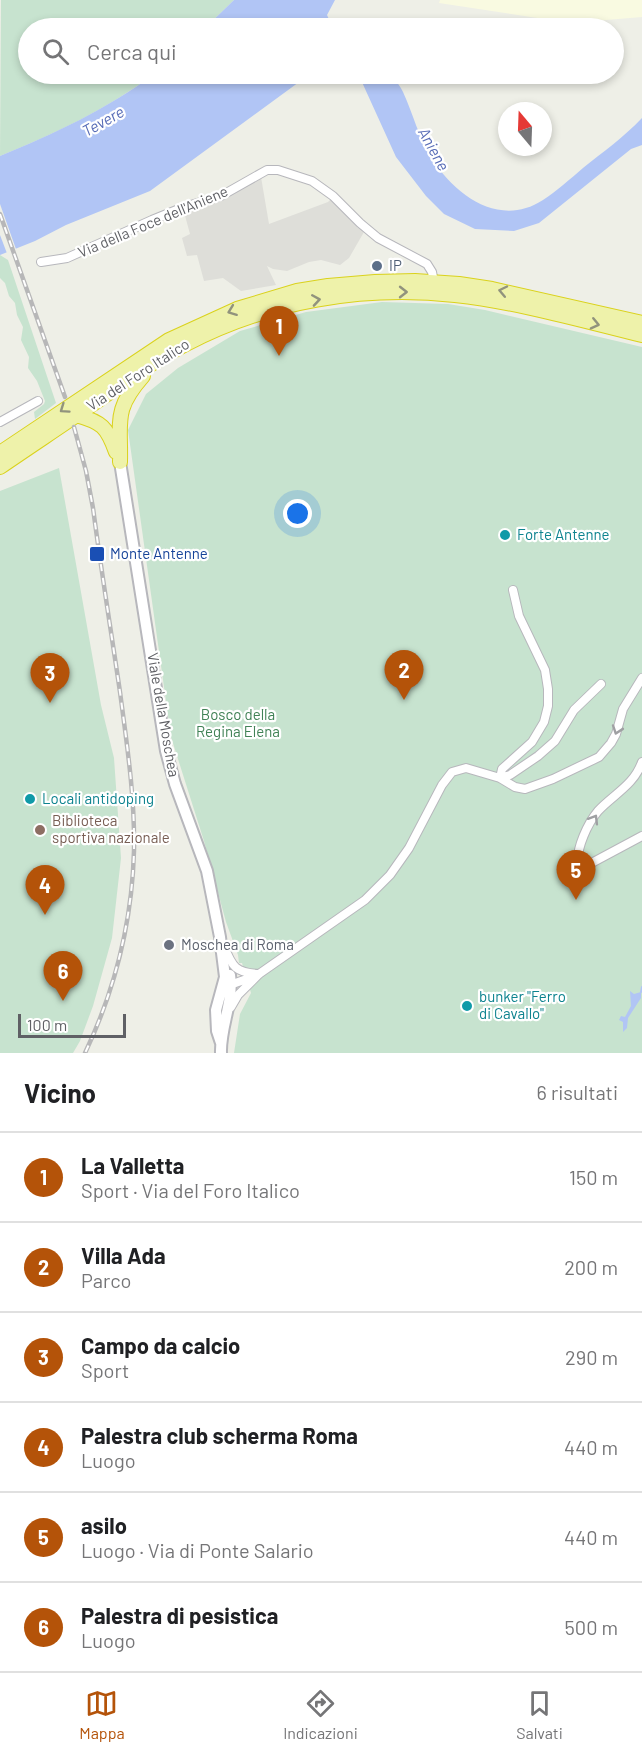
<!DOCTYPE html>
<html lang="it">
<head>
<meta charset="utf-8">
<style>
	:root { --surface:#fff; --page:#f6f6f6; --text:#202124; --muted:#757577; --line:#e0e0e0; --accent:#b45309 }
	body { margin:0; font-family:Barlow,sans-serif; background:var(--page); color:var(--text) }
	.compass { position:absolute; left:498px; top:102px; width:54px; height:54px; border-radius:50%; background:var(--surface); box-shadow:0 3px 9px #0003; rotate:341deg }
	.scale { position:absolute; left:18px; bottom:15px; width:108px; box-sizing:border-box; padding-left:6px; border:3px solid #5f6065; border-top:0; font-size:16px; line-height:21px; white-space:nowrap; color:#5f6065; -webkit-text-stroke:4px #fff; paint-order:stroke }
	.you { position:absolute; left:298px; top:514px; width:21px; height:21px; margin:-15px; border:4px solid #fff; border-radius:50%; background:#1a73e8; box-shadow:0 0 0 9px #1a73e833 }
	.badge { display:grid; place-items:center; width:39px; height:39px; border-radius:50%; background:var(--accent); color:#fff; font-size:20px; font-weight:700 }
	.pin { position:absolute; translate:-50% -50px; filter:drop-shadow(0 2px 3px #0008) }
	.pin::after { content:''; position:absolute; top:32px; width:21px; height:18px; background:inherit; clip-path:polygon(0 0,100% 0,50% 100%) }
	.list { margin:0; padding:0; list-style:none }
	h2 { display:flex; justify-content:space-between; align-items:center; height:78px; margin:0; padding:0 24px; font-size:26px }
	h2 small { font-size:20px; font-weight:400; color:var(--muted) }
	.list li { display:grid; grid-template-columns:39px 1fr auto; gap:18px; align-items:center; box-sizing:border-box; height:90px; padding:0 24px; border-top:2px solid var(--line) }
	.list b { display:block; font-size:22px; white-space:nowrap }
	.list p { margin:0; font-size:20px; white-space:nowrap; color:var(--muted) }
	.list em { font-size:20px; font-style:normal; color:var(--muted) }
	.icon { flex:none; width:33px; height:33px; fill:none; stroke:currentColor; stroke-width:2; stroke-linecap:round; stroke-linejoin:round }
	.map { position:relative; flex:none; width:642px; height:1053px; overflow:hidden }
	.search { position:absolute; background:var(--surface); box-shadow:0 3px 9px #0003; left:18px; right:18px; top:18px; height:66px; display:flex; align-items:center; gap:15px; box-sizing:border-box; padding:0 21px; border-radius:33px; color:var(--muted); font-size:22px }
	.sheet { height:618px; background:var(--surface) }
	nav { display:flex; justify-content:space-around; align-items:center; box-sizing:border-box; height:84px; border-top:2px solid var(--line); background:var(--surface); font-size:16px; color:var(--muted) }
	nav a { display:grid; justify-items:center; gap:3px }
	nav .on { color:var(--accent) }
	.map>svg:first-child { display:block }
</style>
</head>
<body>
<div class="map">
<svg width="642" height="1053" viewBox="0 0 642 1053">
	<rect width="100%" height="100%" fill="#eeefe7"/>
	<path fill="#f9fae1" d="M440,0H642V17L570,23L439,3Z"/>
	<path fill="#deded9" d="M261,177L269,224L328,202L332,198L364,232L349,258L340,265L321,260L309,262L287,271L273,269L267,266L276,285L241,291L223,278L204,281L197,255L187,256L182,238L190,234L184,212Z"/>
	<path fill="#c7e3cf" d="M1,0H234L205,28H28V74H154C107,109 55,134 0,156Z
		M0,255L8,260L56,403L35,419L34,412L44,404L45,401L37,381L28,368L29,357L21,340L23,327L17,315L15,303L9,296L5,283L0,278Z
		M382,302L448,304L485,310L642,347V1053H234L240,1014L251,993L242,963H239L238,955L226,922L204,841L171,737L128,430L146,394L178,368L240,331L306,312Z
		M59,468L101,705L114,758L121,858L112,938L93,1006L80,1041L73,1053H0V491Z"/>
	<path fill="#b1c5f5" d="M234,0H335L327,15L333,28H205Z
		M154,74H310L150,191L66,225L35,241L0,255V156C54,134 107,109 154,74Z
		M354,74H389C394,79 400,85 403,92C413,114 419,138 432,159C456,196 500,228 543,200C557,191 570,179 583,168C603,152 624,137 642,118V145L631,149L539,223L514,231L475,229L444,214L426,196L396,157L361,80Z
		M630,991L634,994L641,992V998L628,1018L627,1028L623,1032V1022L619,1020L621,1016L625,1017L631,1006Z"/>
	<path fill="#eeefe7" d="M0,204L17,252L8,256L0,235Z"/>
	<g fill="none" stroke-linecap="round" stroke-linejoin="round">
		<path stroke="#b1c5f5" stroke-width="2" d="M641,992L642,987"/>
		<defs>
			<path id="minor" d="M41,262L67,258L152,220L184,207L221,196L267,170H278L312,181L333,196L360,223L378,238L427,264L432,272L434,282
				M0,422L38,401
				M642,762C634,785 614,794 598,811C588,823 576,848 578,864L582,866H586L642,836
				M500,778L502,769L532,742L544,722L548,706V689L545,670L519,616L513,590
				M500,778L510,775L538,756L555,741L574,710L601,684
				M224,946C232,967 236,973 259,974
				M227,986L255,976
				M231,1007L238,995L259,974L365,900L390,875L409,848L442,785L452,772L466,768L500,778L515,787L525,789L553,779L599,757L611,743L616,734L623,709L642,678"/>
			<path id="tertiary" d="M120,462L166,751L175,784L207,871L220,937L225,977L216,1010L217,1031L221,1043
				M221,1053C220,1027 234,1001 230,975"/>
			<path id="trunk" d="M76,415C102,422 107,427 116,452
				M0,453L169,340L237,309L297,291L328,286L375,282L415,281L459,284L492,289L642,323
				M120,462C121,421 113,410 143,376
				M0,467C29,447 58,428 87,408C119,386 151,362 186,344C268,301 363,285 455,295C518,302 581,320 642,335"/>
		</defs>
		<use href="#minor" stroke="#b7b7bc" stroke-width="10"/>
		<use href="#tertiary" stroke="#b7b7bc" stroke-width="14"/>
		<use href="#trunk" stroke="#dad21c" stroke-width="16"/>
		<use href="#minor" stroke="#fff" stroke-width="8"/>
		<use href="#tertiary" stroke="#fff" stroke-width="10"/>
		<use href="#trunk" stroke="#eef2aa" stroke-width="14"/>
		<defs>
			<path id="rail" d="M0,214L65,397
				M74,427L86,471L93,508C101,569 111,631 120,692C127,745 135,797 134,851C132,920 115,990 85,1053"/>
		</defs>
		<use href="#rail" stroke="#b7b7b8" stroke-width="4.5"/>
		<use href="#rail" stroke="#fff" stroke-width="2" stroke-dasharray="7" stroke-linecap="butt"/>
	</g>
	<defs><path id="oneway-chevron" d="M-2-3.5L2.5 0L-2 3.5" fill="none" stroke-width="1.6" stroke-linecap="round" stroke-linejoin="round" transform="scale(1.5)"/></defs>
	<g stroke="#91937d">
		<use href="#oneway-chevron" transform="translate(503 291) rotate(-168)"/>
		<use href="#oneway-chevron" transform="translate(403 292)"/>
		<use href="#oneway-chevron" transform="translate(316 300) rotate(-9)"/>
		<use href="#oneway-chevron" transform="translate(232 311) rotate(159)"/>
		<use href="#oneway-chevron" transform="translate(595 324) rotate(13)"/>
		<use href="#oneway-chevron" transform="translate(64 409) rotate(145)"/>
	</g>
	<g stroke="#9fa0a3">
		<use href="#oneway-chevron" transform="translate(617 730) rotate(109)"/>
		<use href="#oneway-chevron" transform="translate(594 819) rotate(-59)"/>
	</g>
	<circle fill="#5c6f8a" stroke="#fff" stroke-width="2" cx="377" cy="266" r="6"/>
	<g fill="#0f9aa8" stroke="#fff" stroke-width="2">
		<circle cx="505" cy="535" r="6"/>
		<circle cx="30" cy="799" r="6"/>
		<circle cx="467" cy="1006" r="6"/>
	</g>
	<rect fill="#1a4fb4" stroke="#fff" stroke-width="2" x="89" y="546" width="16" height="16" rx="3"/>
	<circle fill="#8d6e63" stroke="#fff" stroke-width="2" cx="40" cy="830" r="6"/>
	<circle fill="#6b7280" stroke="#fff" stroke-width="2" cx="169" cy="945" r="6"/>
	<g text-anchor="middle" stroke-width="4.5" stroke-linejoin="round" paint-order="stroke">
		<g font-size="15" fill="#5f6065" stroke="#fff">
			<text transform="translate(153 222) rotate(-23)" y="5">Via della Foce dell'Aniene</text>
			<text transform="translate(138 375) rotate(-33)" y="5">Via del Foro Italico</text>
			<text transform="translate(163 715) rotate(80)" y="5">Viale della Moschea</text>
		</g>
		<g font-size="15" fill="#4e5e75" stroke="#fff" text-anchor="start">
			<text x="389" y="271">IP</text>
		</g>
		<g font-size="15" fill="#0d838f" stroke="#fff" text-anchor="start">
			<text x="517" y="540">Forte Antenne</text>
			<text x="42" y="804">Locali antidoping</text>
			<text x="479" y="1002">bunker "Ferro<tspan x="479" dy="17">di Cavallo"</tspan></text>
		</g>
		<g font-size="15" fill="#164399" stroke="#fff" text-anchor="start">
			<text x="110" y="559">Monte Antenne</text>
		</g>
		<g font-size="15" fill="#418256" stroke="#fff">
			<text x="238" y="720">Bosco della<tspan x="238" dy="17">Regina Elena</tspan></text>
		</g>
		<g font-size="15" fill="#785e54" stroke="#fff" text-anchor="start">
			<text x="52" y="826">Biblioteca<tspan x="52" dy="17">sportiva nazionale</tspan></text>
		</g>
		<g font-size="15" fill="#5b616d" stroke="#fff" text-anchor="start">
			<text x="181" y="950">Moschea di Roma</text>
		</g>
		<g font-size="16" font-style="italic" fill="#566bb6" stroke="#fff">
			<text transform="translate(103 121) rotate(-29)" y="6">Tevere</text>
			<text transform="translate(434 149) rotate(61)" y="6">Aniene</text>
		</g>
	</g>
</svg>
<svg class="compass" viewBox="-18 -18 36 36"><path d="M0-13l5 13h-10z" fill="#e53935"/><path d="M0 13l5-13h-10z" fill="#757577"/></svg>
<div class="scale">100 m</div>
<div class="you"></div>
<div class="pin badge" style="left:279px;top:356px">1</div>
<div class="pin badge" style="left:404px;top:700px">2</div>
<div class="pin badge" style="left:50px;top:703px">3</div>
<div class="pin badge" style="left:45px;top:915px">4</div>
<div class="pin badge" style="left:576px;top:900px">5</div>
<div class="pin badge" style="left:63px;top:1001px">6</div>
<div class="search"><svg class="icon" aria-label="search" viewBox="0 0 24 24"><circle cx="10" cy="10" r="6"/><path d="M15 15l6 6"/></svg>Cerca qui</div>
</div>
<section class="sheet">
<h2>Vicino<small>6 risultati</small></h2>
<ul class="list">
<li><span class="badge">1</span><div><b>La Valletta</b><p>Sport · Via del Foro Italico</p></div><em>150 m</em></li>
<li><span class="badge">2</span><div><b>Villa Ada</b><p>Parco</p></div><em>200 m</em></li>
<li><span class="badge">3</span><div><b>Campo da calcio</b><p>Sport</p></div><em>290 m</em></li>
<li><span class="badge">4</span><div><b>Palestra club scherma Roma</b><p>Luogo</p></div><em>440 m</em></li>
<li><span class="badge">5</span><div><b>asilo</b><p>Luogo · Via di Ponte Salario</p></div><em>440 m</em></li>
<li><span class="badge">6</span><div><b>Palestra di pesistica</b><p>Luogo</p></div><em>500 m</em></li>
</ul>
</section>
<nav>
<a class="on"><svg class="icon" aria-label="map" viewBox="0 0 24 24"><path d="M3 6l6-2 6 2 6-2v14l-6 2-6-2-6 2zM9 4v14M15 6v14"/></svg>Mappa</a>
<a><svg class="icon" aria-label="directions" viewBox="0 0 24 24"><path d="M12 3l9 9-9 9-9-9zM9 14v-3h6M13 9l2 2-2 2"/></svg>Indicazioni</a>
<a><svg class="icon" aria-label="saved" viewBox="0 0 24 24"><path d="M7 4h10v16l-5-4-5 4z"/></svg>Salvati</a>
</nav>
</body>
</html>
